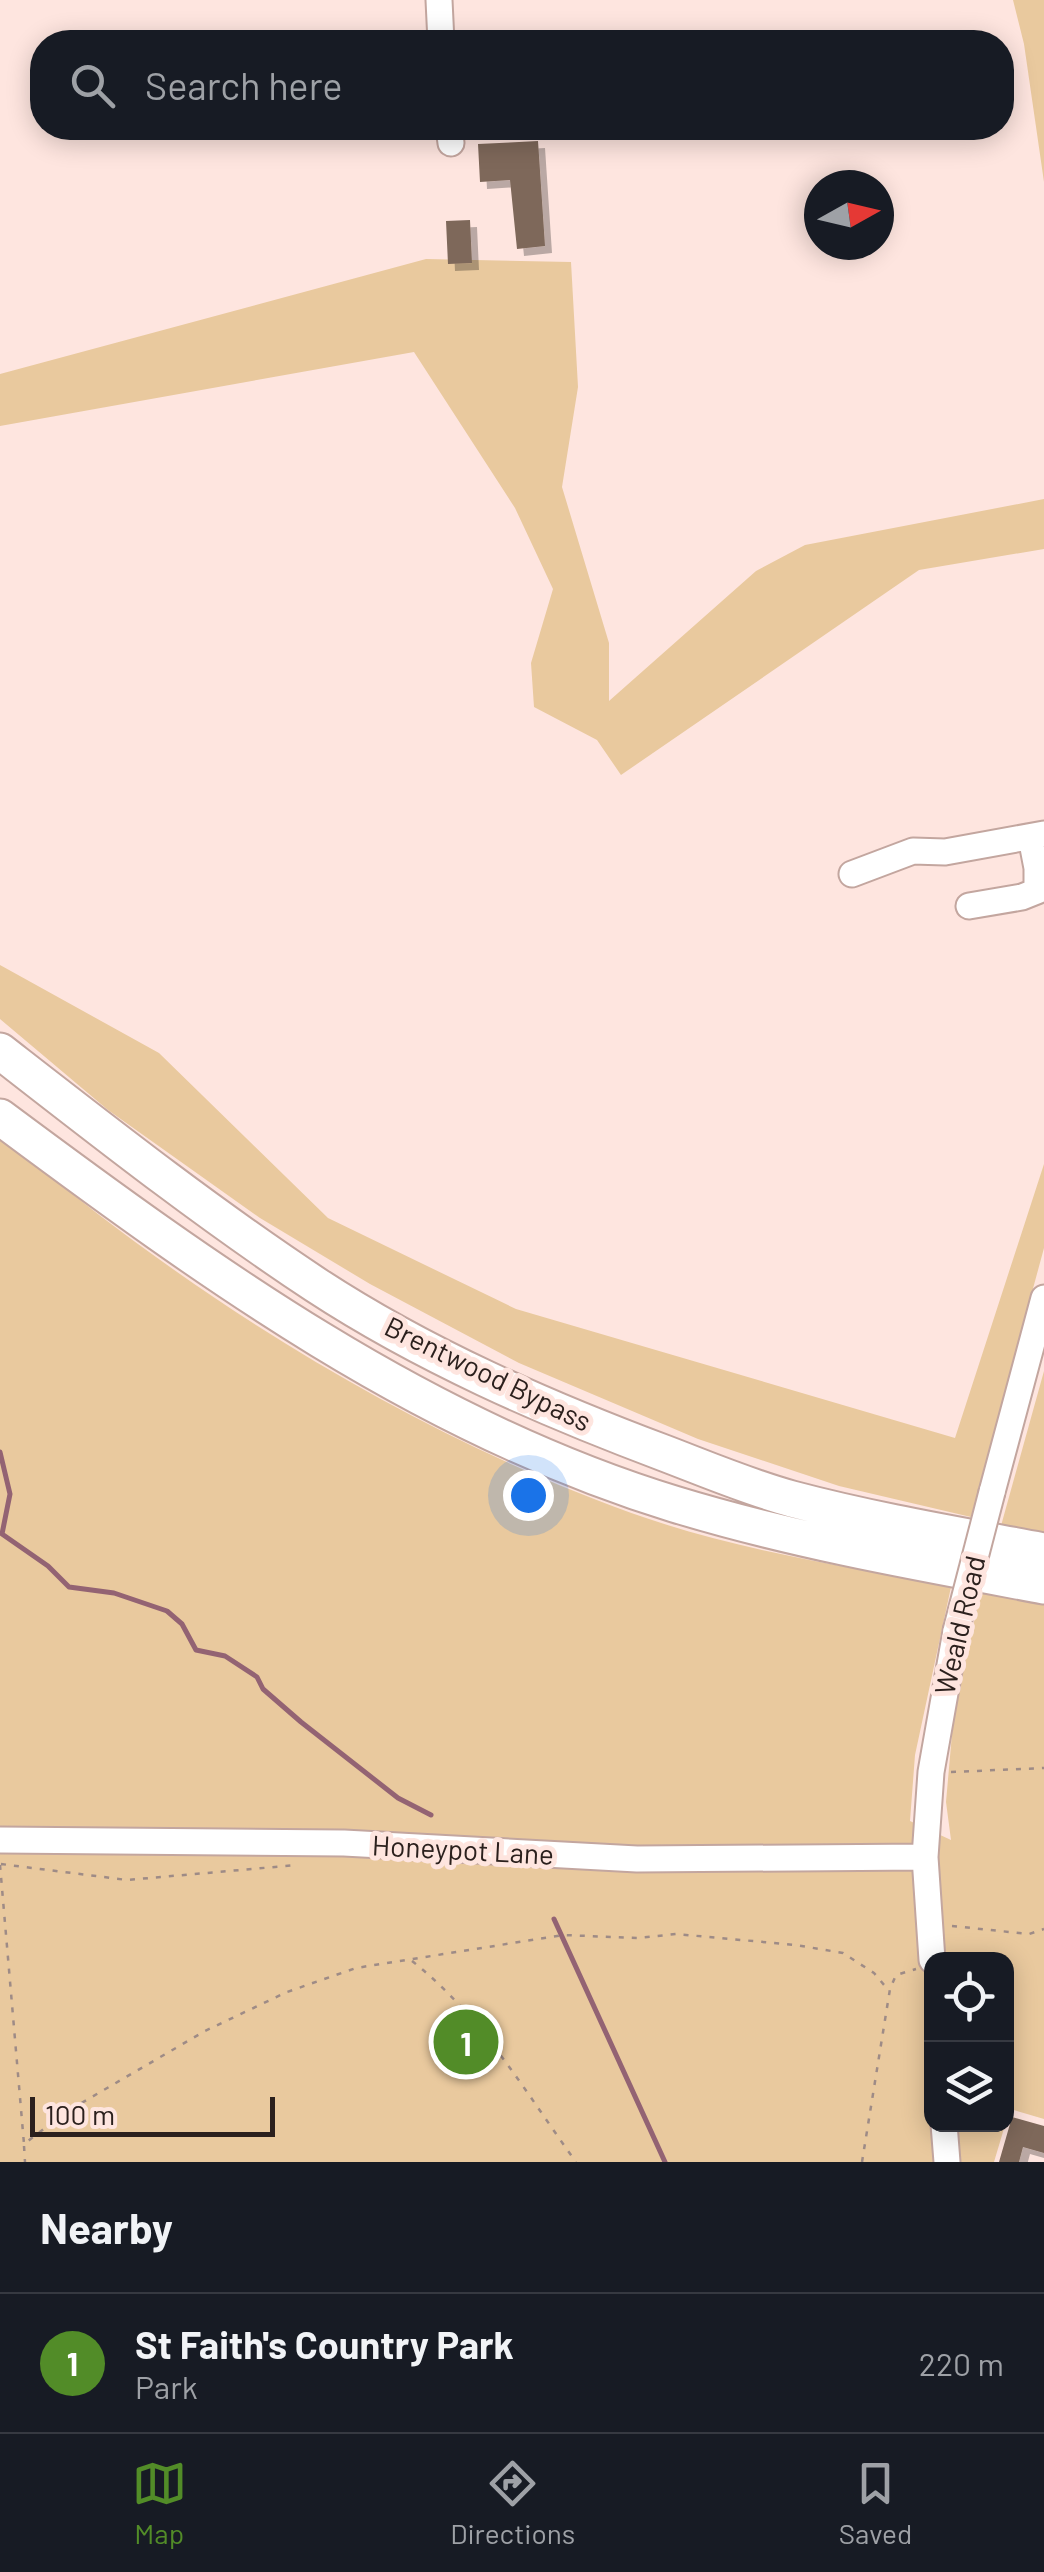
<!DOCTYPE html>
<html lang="en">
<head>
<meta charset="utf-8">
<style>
	:root { --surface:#171b24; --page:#242831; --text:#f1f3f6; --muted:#9ea1a6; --line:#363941; --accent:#528c28 }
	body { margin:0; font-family:Barlow,sans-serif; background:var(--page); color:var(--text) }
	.controls { position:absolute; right:30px; bottom:30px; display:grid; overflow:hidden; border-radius:20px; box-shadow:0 5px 25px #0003 }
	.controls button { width:90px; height:90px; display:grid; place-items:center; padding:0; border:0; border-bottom:2px solid var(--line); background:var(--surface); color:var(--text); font:50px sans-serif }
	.compass { position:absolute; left:804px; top:170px; width:90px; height:90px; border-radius:50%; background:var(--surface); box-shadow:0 5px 25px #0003; rotate:82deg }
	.scale { position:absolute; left:30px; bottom:25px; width:245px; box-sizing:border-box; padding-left:10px; border:5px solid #2b201d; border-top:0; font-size:28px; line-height:35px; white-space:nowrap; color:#2b201d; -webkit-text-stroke:8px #fee5df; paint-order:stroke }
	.you { position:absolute; left:528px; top:1495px; width:35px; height:35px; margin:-25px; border:8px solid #fff; border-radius:50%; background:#1a73e8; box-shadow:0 0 0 15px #1a73e833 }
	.badge { display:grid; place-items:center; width:65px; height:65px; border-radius:50%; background:var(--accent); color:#fff; font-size:32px; font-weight:700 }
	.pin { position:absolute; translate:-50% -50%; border:5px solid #fff; box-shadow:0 2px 10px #0006 }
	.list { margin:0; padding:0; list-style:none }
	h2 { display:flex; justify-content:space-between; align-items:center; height:130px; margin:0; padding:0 40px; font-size:42px }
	h2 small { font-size:32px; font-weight:400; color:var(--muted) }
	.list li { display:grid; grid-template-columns:65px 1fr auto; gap:30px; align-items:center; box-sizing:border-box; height:140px; padding:0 40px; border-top:2px solid var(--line) }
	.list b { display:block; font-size:38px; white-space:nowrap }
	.list p { margin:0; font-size:32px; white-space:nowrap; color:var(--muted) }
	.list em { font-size:32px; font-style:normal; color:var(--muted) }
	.icon { flex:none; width:55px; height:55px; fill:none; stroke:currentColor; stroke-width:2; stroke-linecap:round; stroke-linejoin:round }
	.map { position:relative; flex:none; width:1044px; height:2162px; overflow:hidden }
	.search { position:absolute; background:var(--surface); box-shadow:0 5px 25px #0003; left:30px; right:30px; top:30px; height:110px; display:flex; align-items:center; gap:25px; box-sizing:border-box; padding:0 35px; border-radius:40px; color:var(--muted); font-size:38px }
	.sheet { height:270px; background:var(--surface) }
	nav { display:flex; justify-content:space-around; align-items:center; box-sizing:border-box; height:140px; border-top:2px solid var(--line); background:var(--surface); font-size:28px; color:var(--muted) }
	nav a { display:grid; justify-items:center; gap:5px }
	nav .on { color:var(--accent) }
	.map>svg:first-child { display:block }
</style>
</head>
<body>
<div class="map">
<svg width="1044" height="2162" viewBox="0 0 1044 2162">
	<defs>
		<filter id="shadow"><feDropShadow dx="7" dy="7" stdDeviation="0" flood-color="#0004"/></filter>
	</defs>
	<rect width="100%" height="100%" fill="#fee5df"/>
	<path fill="#e9c99e" d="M1013,0H1044V182L1024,44Z
		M426,259L571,262L578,387L562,487L609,643V701L756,571L805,545L1044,499V549L919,570L621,775L597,740L534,707L531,663L553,589L515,508L414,352L0,426V374Z
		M0,965L159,1053L328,1218L516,1309L955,1438L1044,1164V1248L971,1517L839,1486L698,1439L519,1363L370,1284L260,1218L108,1110L0,1019Z
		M0,1137C52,1177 102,1219 156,1257C303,1363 477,1460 649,1519C746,1552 851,1567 951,1587L915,1755L910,1821L951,1840L946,1802L955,1700L981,1593L1044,1605V2119L1010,2109L1007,2120L1006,1960H932V2124L1005,2125L994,2162H0Z
		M1044,1371V1541L999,1533Z"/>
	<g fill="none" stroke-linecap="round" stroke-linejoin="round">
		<path stroke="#936373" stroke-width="5" d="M0,1452L10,1494L2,1534L48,1566L69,1587L114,1593L167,1611L182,1624L196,1650L225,1656L257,1677L263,1689L301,1722L398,1798L431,1815
			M554,1919L665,2162"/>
	</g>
	<path fill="#7e685a" filter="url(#shadow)" d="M538,141L545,246L517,249L510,180L480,182L478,144Z
		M470,220L472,263L448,264L446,221Z
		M1012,2117L1044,2126V2153L1023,2147L1019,2162H999Z"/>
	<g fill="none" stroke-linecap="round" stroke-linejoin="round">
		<defs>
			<path id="minor" d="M439,0L441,42
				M449,128L451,143
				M852,874L913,851L945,852L1044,834
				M969,906L1022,897L1037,891V868L1031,837
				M992,1492L1044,1298
				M0,1840L344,1843L637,1859L925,1857
				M932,1960L925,1857L931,1772L956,1631
				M944,2124L947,2162"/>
			<path id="highway" d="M0,1051C104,1132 207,1213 316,1285C423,1355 544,1408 664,1453C706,1469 748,1487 792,1499C875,1521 959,1535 1044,1551
				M0,1117C208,1272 422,1427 674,1504C795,1541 920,1563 1044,1586"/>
		</defs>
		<use href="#minor" stroke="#c3a69f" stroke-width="29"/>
		<use href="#highway" stroke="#c3a69f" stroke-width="39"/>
		<path stroke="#9e8b86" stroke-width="2.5" stroke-dasharray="5 8" stroke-linecap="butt" d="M951,1772L1044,1768
			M1,1864L127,1880L297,1865
			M0,1865L24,2144L66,2112L205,2031L287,1992L356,1968L563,1935L638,1938L676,1934L796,1945L843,1953L874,1973L890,1992
			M952,1926L1029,1934L1044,1929
			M412,1961C480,2014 526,2093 576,2162
			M24,2146L25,2162
			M862,2162L890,1989L896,1975L916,1969"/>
		<use href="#minor" stroke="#fff" stroke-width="25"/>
		<use href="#highway" stroke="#fff" stroke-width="35"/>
		<defs>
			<path id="minor-bridge" d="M956,1631L992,1492"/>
		</defs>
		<use href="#minor-bridge" stroke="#c3a69f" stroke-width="29" stroke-linecap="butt"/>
		<use href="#minor-bridge" stroke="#fff" stroke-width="25"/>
	</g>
	<g text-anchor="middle" stroke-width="10" stroke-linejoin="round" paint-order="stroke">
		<g font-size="28" fill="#2b201d" stroke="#fee5df">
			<text transform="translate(488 1374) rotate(26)" y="10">Brentwood Bypass</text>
			<text transform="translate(960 1625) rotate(-77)" y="10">Weald Road</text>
			<text transform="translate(463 1850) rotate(3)" y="10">Honeypot Lane</text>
		</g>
	</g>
</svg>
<div class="controls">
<button><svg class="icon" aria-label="locate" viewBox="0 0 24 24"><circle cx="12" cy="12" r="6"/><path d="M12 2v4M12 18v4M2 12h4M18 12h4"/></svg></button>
<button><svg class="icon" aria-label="layers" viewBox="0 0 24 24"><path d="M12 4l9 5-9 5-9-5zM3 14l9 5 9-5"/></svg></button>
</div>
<svg class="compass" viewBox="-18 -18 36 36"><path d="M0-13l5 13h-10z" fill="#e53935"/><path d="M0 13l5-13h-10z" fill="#9ea1a6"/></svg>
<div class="scale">100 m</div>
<div class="you"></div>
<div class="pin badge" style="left:466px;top:2042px">1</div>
<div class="search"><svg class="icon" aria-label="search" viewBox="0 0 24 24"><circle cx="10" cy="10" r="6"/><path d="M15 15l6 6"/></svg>Search here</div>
</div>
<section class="sheet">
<h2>Nearby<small></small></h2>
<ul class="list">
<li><span class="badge">1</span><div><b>St Faith's Country Park</b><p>Park</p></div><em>220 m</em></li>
</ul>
</section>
<nav>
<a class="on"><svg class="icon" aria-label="map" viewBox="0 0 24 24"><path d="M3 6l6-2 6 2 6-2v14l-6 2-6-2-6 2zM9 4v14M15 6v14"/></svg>Map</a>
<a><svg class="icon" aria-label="directions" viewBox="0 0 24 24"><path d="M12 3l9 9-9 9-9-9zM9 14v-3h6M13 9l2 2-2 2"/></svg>Directions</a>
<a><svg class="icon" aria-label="saved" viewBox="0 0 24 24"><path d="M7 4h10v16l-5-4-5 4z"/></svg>Saved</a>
</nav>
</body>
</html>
